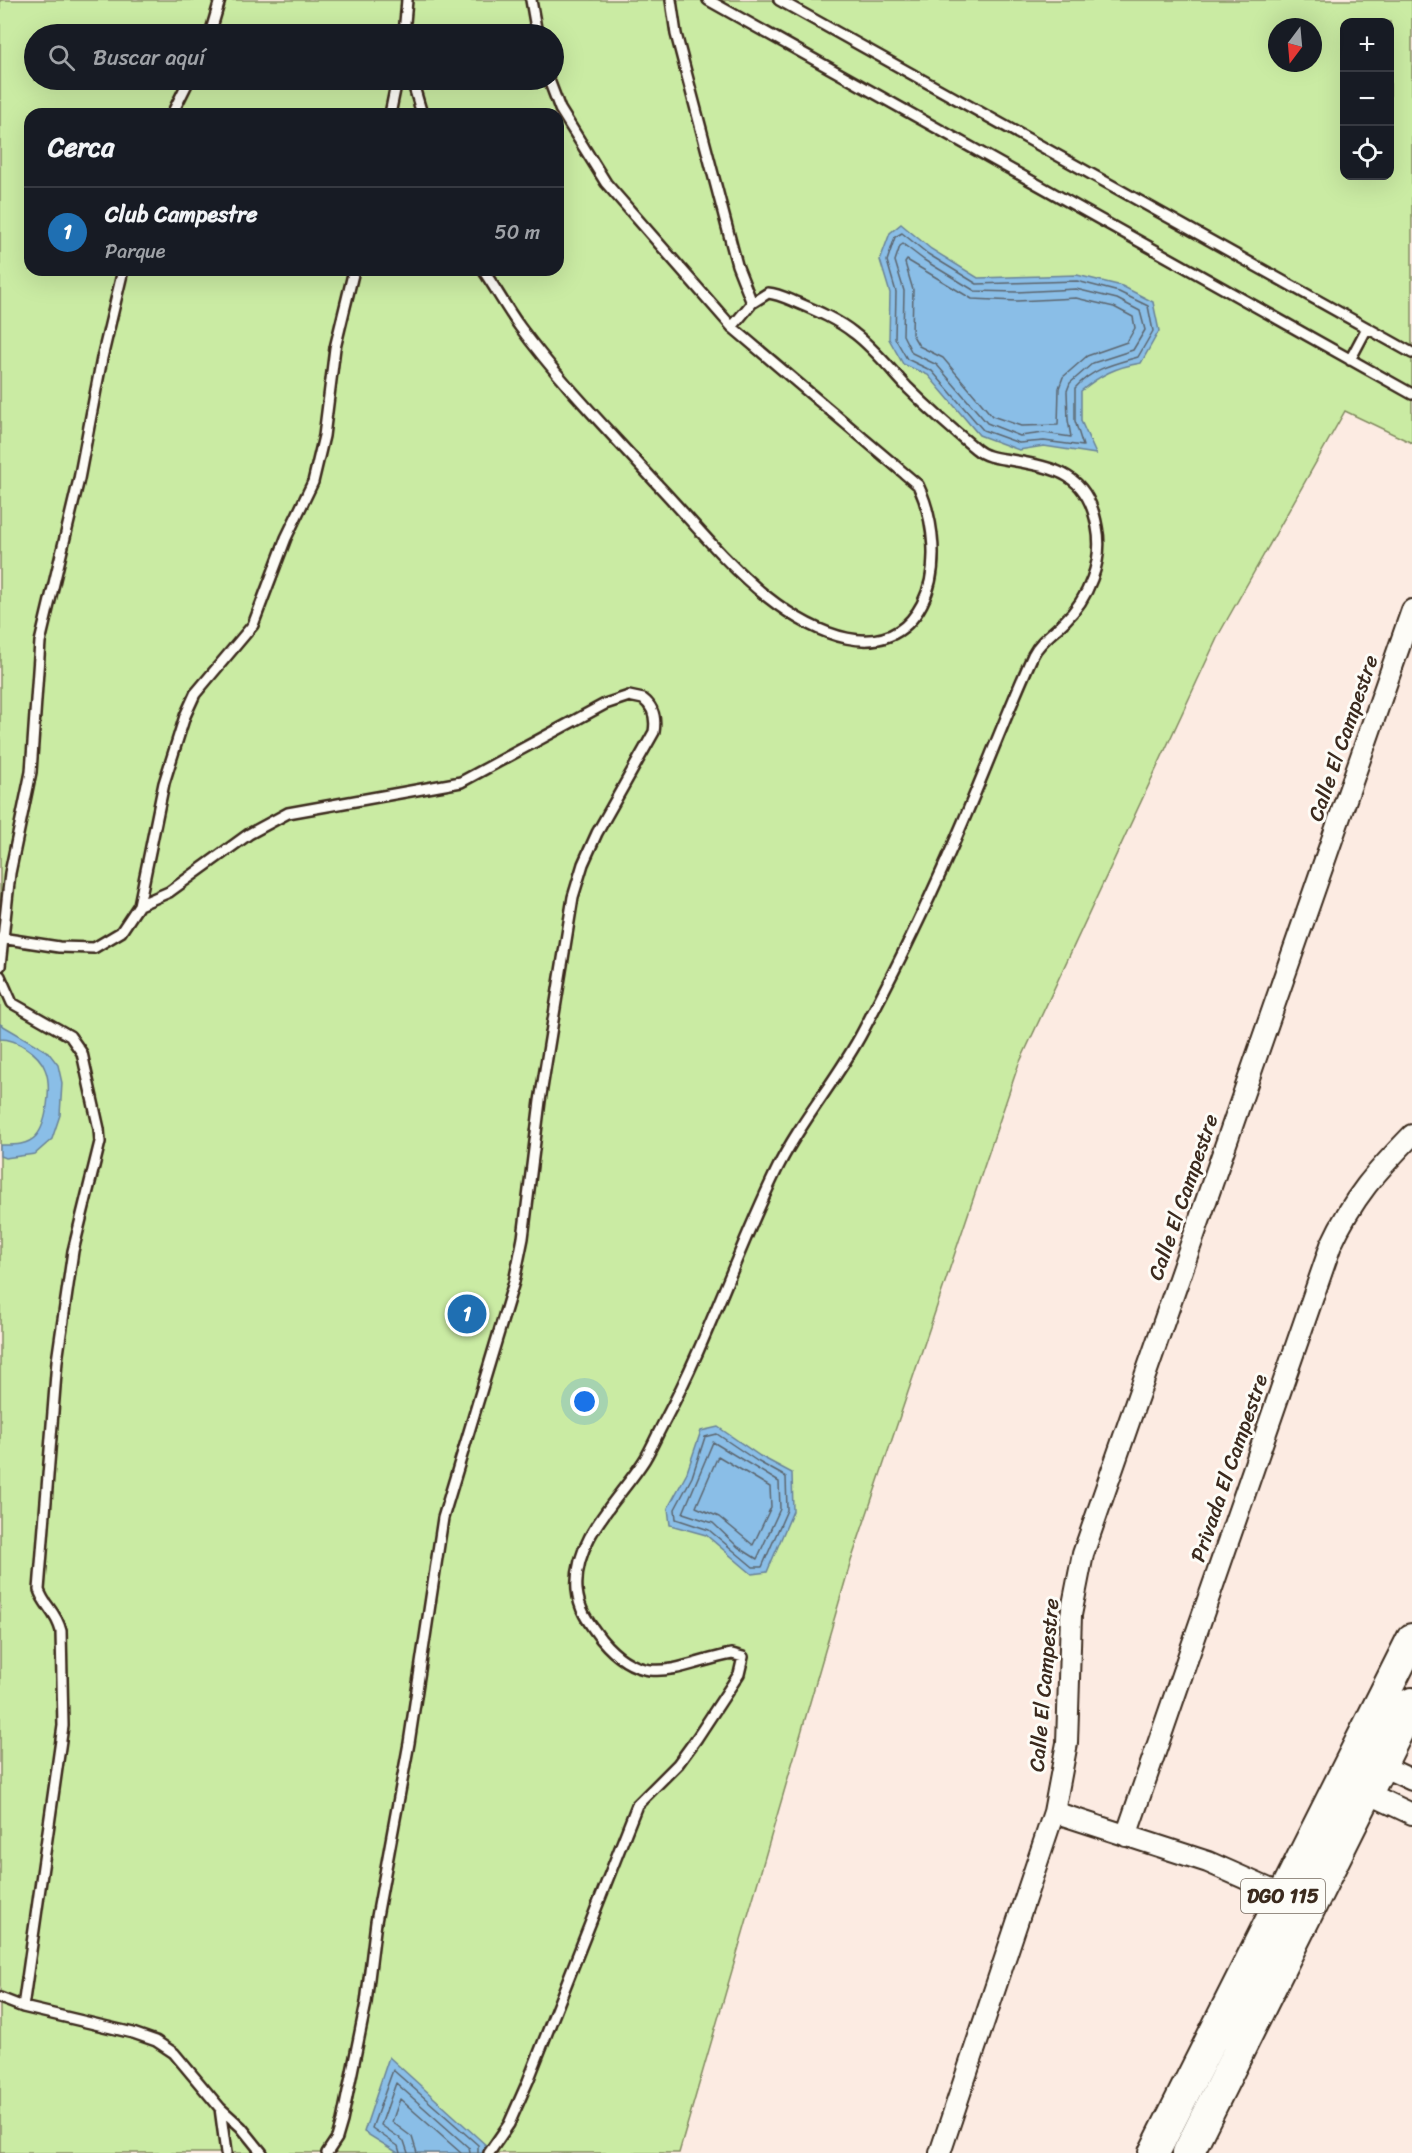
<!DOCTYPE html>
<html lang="es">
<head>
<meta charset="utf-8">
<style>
	:root { --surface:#171b24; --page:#20242c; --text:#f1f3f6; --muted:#9ea1a6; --line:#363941; --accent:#1f6fb2 }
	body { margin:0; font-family:Sriracha,sans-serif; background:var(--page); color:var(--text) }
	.controls { position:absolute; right:18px; top:18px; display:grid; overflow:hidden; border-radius:12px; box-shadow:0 6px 24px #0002 }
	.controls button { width:54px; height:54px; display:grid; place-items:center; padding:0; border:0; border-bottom:2px solid var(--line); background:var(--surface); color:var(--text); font:30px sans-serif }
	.compass { position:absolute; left:1268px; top:18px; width:54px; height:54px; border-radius:50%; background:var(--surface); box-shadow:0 6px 24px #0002; rotate:196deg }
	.you { position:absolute; left:585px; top:1402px; width:21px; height:21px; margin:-15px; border:4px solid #fff; border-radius:50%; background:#1a73e8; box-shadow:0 0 0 9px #1a73e833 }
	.badge { display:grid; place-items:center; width:39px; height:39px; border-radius:50%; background:var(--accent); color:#fff; font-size:20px; font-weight:700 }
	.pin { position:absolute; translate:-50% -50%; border:3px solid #fff; box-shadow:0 2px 6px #0006 }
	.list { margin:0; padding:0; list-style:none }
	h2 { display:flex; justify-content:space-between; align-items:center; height:78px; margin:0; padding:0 24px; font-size:26px }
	h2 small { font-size:20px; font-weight:400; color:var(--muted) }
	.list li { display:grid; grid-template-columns:39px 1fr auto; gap:18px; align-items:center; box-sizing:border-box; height:90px; padding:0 24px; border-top:2px solid var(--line) }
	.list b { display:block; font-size:22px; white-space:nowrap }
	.list p { margin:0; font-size:20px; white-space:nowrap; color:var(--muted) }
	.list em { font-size:20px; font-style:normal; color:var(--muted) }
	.icon { flex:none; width:33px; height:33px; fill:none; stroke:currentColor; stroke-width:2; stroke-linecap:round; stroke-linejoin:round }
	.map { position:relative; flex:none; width:1412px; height:2153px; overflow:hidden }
	.search { position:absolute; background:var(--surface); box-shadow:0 6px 24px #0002; left:24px; top:24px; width:540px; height:66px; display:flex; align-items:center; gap:15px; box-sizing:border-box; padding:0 21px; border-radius:33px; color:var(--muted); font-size:22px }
	.panel { position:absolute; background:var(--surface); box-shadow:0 6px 24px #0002; left:24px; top:108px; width:540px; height:168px; border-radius:18px }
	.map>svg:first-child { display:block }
</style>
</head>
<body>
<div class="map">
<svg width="1412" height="2153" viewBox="0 0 1412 2153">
	<rect width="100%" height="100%" fill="#fcebe2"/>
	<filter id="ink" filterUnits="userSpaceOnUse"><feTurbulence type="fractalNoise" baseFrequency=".0167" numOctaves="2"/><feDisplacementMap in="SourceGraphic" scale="12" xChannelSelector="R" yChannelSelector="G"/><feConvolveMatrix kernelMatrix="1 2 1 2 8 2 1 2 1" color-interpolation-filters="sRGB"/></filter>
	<g filter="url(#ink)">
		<path fill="#caeba3" stroke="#828a60" stroke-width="1.5" fill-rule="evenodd" d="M0,0H1412V443L1345,411L1219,634L1018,1066L851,1561L679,2153H0ZM1344,22H1390V176H1344ZM1277,27H1313V63H1277ZM34,34H554V80H34ZM30,114H558V270H30Z"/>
		<path fill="#8abee7" stroke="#6a8397" stroke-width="1.5" d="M901,224L931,249L978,278L1077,275L1122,286L1153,302L1159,331L1141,363C1116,367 1100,375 1081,391V421L1096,454L1044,446L1019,450L979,435L928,375L903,364L889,339L890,293L880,260L890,233Z
			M0,1024L48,1052L58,1065L62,1083L60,1115L52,1139L35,1154L5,1158L0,1156V1145C12,1145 27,1146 36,1136C47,1124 52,1085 45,1069C39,1053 17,1039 0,1039Z
			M718,1427L760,1456L792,1473L793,1511L767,1572L752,1574L706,1535L670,1525L668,1508L686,1475L701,1431Z
			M389,2057L487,2146L482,2153H398L364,2132Z"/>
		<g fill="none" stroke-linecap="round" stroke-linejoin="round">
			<path stroke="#5b656e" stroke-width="1.5" d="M902,233L928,254L977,284L1077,281L1119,292L1148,306L1153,331L1138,357C1114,364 1093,368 1075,388V421L1083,446L1044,441L1019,443L983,430L932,371L907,359L895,338L896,292L887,261L895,237Z
				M903,244L924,260L975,291L1017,292L1076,289L1117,299L1140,311L1145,330L1133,350L1093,363L1070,383L1067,391L1068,420L1071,437L1044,433L1020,436L987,423L937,365L912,353L903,335L904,291L895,261L900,246Z
				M907,260L972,299L1017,301L1076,298L1114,307L1133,317L1135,328L1127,342L1087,356L1063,377L1059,388L1058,425L1021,426L992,416L943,358L919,346L912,334L913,290L905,263Z
				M717,1434L757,1461L786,1477L787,1510L762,1567H753L709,1530L676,1519L675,1509L692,1477L705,1437Z
				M713,1442L779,1482L780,1509L757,1559L738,1547L713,1523L683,1513Z
				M718,1456L770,1487L771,1507L753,1545L719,1517L696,1507Z
				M400,2153L398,2146L372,2128L393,2070L478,2145V2153
				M408,2153L404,2141L381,2125L396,2083L469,2148L470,2153
				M417,2153L412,2137L392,2122L400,2099L461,2153"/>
			<defs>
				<path id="lane" d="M531,0L537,34
					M671,0L676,34L737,265L752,303
					M708,0L1412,394
					M779,0L1412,353
					M210,34L220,0
					M404,34L407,0
					M412,80L422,114
					M172,114L189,80
					M390,114L397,80
					M483,270C496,289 507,309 520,327C561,383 612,434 658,485C693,522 726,564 766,596C810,631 887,671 922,604C940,570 934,519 918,485L732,327L606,183L560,109L549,80
					M1350,360L1367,328
					M139,905L169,892L249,834L288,813L461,782L605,704L629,696L643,699C654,707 656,720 654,732L597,833L583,864L573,897L540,1101L523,1238L514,1282L443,1518L409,1743L376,1922L366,2003L342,2121L337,2138L327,2153
					M1,938L59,947L94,948L121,932L139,905L164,783L185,716L195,694L253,625L286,538L313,482L324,436L335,348L354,270
					M0,966L10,873L31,772L40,642L79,479L102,358L123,270
					M0,976L12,1003L70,1036L82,1053L99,1129L100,1142L73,1251L57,1361L39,1590C44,1606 56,1611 61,1631L63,1726L23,2007
					M0,1998L23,2007L133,2033L156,2041L174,2053L220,2108L226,2153
					M220,2108L241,2127L262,2153
					M489,2153L509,2124L528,2081L637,1805L678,1764L697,1738L739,1674L743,1657L732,1654C679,1664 645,1692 601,1639C589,1623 579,1611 577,1590C573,1538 620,1499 645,1459C652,1447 658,1433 665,1420C708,1339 737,1251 777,1169C801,1120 838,1079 863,1031C899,963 933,893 963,822C987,766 1008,710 1033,655C1040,641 1053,633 1064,622C1088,599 1104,561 1097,527C1088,474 1057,468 1010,460C998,458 985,457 976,449C953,430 929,409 908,388C891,370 874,348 854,333C838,320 817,311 798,303C788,299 779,294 768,293L752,303L732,327"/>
				<path id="street" d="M1371,1761L1412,1780
					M1357,1788L1412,1814
					M1054,1812L1208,1862L1292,1899
					M1126,1836L1331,1245C1353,1197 1376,1172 1412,1135
					M940,2153L1054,1812L1067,1743L1071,1615L1083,1554L1412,610"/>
				<path id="primary" d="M1154,2153L1412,1639
					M1188,2153L1412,1703"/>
			</defs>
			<use href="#lane" stroke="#3b2a1e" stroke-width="14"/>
			<use href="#street" stroke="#3b2a1e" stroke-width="24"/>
			<use href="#primary" stroke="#3b2a1e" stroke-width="34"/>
			<use href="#lane" stroke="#fdfcf7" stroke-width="9"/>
			<use href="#street" stroke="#fdfcf7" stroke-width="20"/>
			<use href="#primary" stroke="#fdfcf7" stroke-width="30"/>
		</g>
	</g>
	<g text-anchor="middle" stroke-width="6" stroke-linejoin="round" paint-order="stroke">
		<rect fill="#fdfcf7" stroke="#75695f" stroke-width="1.5" x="1241" y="1879" width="84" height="34" rx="4.5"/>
		<g font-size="20" font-weight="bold" fill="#3b2a1e">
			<text x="1283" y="1903">DGO 115</text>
		</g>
		<g font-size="21" fill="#3b2a1e" stroke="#fdfcf7">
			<text transform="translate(1343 738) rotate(-71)" y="7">Calle El Campestre</text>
			<text transform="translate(1183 1197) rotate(-71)" y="7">Calle El Campestre</text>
			<text transform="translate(1229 1468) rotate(-71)" y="7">Privada El Campestre</text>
			<text transform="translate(1044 1685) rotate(-85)" y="7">Calle El Campestre</text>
		</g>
	</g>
</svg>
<div class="controls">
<button>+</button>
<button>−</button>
<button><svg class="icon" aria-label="locate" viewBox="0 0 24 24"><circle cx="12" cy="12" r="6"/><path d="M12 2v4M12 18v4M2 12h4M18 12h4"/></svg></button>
</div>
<svg class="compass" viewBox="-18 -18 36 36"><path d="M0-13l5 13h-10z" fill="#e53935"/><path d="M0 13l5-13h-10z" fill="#9ea1a6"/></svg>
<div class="you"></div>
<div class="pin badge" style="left:467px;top:1314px">1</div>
<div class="search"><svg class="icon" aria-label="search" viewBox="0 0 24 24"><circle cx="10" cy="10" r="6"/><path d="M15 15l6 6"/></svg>Buscar aquí</div>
<section class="panel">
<h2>Cerca<small></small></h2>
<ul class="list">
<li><span class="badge">1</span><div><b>Club Campestre</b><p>Parque</p></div><em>50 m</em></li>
</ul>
</section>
</div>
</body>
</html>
